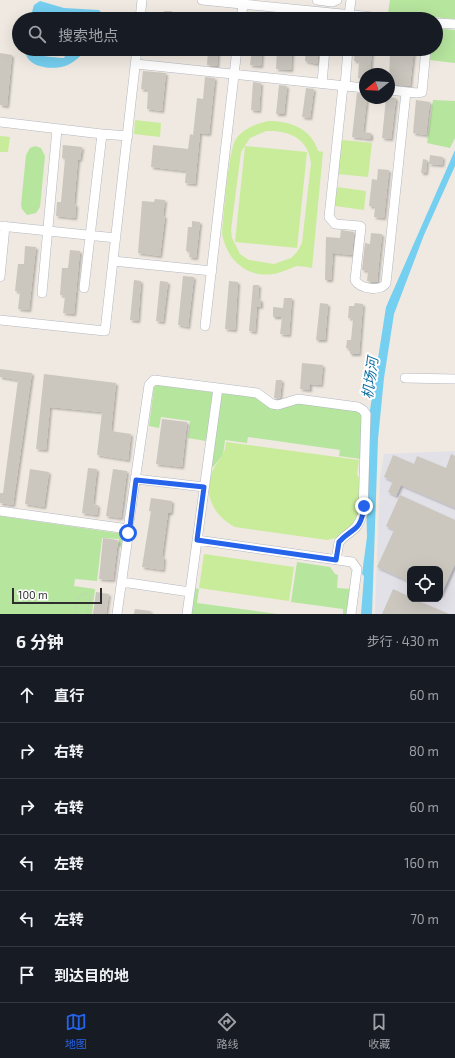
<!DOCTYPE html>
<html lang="zh">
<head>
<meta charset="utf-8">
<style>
	:root { --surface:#171b24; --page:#20242c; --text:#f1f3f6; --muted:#9ea1a6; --line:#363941; --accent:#2563eb }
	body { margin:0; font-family:"Exo 2","Noto Sans SC",sans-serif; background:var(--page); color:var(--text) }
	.controls { position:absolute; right:12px; bottom:12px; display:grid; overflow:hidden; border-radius:8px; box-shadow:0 4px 16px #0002 }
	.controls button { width:36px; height:36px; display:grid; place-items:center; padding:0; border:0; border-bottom:1px solid var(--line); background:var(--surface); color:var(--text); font:20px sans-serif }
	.compass { position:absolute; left:359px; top:68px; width:36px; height:36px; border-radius:50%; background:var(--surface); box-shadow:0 4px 16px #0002; rotate:252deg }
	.scale { position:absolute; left:12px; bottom:10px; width:90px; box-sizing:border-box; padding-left:4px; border:2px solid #2e2e2e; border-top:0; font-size:11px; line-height:14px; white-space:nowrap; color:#2e2e2e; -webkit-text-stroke:3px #fff; paint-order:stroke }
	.stop { position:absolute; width:12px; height:12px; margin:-9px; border:3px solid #2563eb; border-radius:50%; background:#fff }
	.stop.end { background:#2563eb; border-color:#fff; box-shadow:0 1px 4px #0008 }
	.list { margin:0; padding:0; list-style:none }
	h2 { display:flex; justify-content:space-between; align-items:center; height:52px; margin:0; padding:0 16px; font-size:17px }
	h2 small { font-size:13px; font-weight:400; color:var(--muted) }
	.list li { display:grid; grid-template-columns:26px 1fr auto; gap:12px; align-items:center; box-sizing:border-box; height:56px; padding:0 16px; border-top:1px solid var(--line) }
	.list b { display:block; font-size:15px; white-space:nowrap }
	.list em { font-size:13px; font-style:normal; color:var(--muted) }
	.icon { flex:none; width:22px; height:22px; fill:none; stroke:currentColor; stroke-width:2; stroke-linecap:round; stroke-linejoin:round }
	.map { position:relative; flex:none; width:455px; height:614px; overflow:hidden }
	.search { position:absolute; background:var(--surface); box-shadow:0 4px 16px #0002; left:12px; right:12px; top:12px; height:44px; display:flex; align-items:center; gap:10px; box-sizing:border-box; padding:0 14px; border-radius:22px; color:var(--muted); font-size:15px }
	.sheet { height:388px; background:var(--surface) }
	nav { display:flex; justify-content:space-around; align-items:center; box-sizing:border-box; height:56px; border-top:1px solid var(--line); background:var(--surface); font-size:11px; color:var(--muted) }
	nav a { display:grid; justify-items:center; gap:2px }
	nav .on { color:var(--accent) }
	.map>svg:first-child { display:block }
</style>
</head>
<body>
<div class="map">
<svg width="455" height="614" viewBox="0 0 455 614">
	<defs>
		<filter id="shadow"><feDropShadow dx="2" dy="2" stdDeviation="1" flood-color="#0004"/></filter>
	</defs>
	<rect width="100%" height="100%" fill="#efe9e1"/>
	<path fill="#e3e1e8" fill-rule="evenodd" d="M455,451V614H375L380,478L384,454ZM410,569H440V599H410Z"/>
	<path fill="#b6e59e" d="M390,0H455V19L388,13Z
		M436,28L455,30V63L430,60L431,49H436Z
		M433,100L455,101V138L450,148L427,143Z
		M35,146L41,148L45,156L40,207L36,213L27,215L22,209L21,205L26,155L30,148Z
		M157,385L212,392L213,394L208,439L206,441L188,438L190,421L161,417L159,428L149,426L154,387Z
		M223,392L254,395L260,398L295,403L360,410L363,414V479L359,473L361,459L339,456L340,450L248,437L247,443L225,440L223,455L213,467H211L221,395Z
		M0,516L124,534L123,546L119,547V539L102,538L97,581L75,579L74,586L95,589L92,614H0Z
		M297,562L330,567L335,574L338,575L337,588L350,589L346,614H343V609L291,602Z
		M194,588L199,589L197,603L277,614H191Z"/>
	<path fill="#c9ec9a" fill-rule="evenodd" d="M135,120L161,123L160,137L134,134Z
		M268,121C290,121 311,128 318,151L323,152L312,268C307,267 301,266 297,266C289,268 282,273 273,274C246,278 226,259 222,233C224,214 228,151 236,139C244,128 256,124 268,121ZM266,131C289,130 308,138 311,163L302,243L297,252L291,258L274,264L249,260L240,254L232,238L231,230L241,152L250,138Z
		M0,136L10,137L8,152H0Z
		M342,140L372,143L368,177L338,174Z
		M245,146L307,152L297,248L235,242Z
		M337,187L366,191L364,210L335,206Z
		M226,442L359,460L357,474L361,482L362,512L346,533L336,538L327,540L235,527C213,516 202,492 213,470C220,456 224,459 226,442Z
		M204,554L294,567L289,601L199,588Z"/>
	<path fill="#75cff0" d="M40,1L64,8L99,10L101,12V19H30L34,5Z
		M27,49H36L39,55C43,56 59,58 64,58L69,49H88C81,55 74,63 65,66C54,70 29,68 26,54Z
		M455,150V166L424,235L394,314L384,378L378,439L372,614H361L364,576L362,574L367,537L366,490L370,410L386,307Z"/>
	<path fill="#cbc7bf" filter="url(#shadow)" d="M164,11H172L171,19H163Z
		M208,49H218L217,66L207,65Z
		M252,49H262L261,66L250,65Z
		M306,49H319L317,64L305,61Z
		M355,49H372L370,74H365V78H358L359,61H354Z
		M390,49H414L410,86L389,84Z
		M277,50L292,51L291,70L276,69Z
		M0,53L12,55L7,106L0,105Z
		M143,71L166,73L162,111L147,109L148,90L141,89Z
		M205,77L215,78L209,134L200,133L195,184L185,183L186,171L151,167L153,145L188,149L190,134L193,135L197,98L203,99Z
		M253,82L261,83L259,111L251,110Z
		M279,85L287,86L284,114H276Z
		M306,88L314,89L310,118L302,117Z
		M357,93L365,94V98H367L363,132L371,133V139L352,137Z
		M389,97L396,98L391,139L382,138L386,98Z
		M416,100L430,102L426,135L413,133Z
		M63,145L82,147L80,160L78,159L74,204L76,205L75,218L56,216L57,202H61L65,159L62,158Z
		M430,155L443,157L442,165L429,164Z
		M423,159L427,160L426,173H421Z
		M378,169L389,170L384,218L374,217L375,207L369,206L372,179L377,180Z
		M155,199L165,200L163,216H165L160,256L138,253L142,201L154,202Z
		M192,221L200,222L196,258L189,257L190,251H186L188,227H192Z
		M341,230L354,232L352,255L333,253L331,280H325L326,237L340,238Z
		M371,233L382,234L377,282H375L367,281L368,271L362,270L365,243L370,244Z
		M25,246L36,247L29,310L18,309L20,292L15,291L18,264H24Z
		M70,250L80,251L74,314L63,313L65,296L60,295L62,268H68Z
		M183,276L194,277L188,327L178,325Z
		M134,280L141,281L138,321L130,320Z
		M160,281L168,282L163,322L156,321Z
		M229,281L238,282L235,330L225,329Z
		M253,285H259L258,299L261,300V307L257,306L255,332L249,331Z
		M284,298H292L289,335L280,334L282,317H273V307L283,308Z
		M320,303L328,304L325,340H316Z
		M355,303L363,304L359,354H350V349L346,348L347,340H351L353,319L348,318L349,306H354Z
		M302,363L323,365L321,385L310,384V390L300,389Z
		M0,369L32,373L13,505L0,503V493H3L18,380L0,377Z
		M44,374L116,383L111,431L131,434L128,460L97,455L102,412L50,407L46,450L36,449Z
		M276,380H282L280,398L278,399L274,398Z
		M162,419L187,422L182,467L156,464Z
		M451,454L455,456V508L401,485L396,496L388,492L393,481L384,477L393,455L414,464L417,456L446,468Z
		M88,468L97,469L93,504L98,505L97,515L82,513Z
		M30,469L49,472L44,507L25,504Z
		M113,469L127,471L121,518L106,516Z
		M400,495L455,520V564L440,597V569H410V582L377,567L394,530L386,526Z
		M151,498L172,501L171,513H168L162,557L164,558L163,570L142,567L151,511H149Z
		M103,538L118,540L113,580L99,579Z
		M393,589L410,597V599H414L449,614H382Z
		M96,592L109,594L106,614H93Z
		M135,609L151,611L150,614H134Z"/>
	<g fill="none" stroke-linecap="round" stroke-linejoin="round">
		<defs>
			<path id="minor" d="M202,0L393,19
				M317,0L332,2L337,0
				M349,15L351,0
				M140,19L142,0
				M241,19L243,5
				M436,23L455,24
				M136,64L365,88
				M322,83L325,49
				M343,86L329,217L335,224L360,226L361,227L355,280C360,289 381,292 386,283L406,92
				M345,86L348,49
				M389,90L417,93L422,92L426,49
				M0,122L102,134
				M0,226L116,238
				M113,261L212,271
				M0,277L5,226
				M84,288L102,134L128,136
				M42,293L57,129
				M0,320L105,331L137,49
				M205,326L237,49
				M405,378L455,379
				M218,388L257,393L272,404L278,405L298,399L358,407L363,410L366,414L363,513C356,534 350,529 339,542L336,560
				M136,479L204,487
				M0,511L128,529L149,385L154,380L218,388L187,614
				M197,540L352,562L357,569L351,614
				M122,582L190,592
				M117,614L128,536L125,530"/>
		</defs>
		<use href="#minor" stroke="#b4b7c1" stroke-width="10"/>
		<path stroke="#c9c9c9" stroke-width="1" stroke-dasharray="3 2" stroke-linecap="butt" d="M75,614L78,597L87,593L91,597L87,614"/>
		<use href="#minor" stroke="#fff" stroke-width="9"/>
	</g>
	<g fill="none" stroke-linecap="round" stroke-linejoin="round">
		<path stroke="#2563eb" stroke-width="5" d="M128,533L125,530L130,527L136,480L204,487L197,540L336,560L339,542C352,527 361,533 364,506"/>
	</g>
	<g text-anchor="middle" stroke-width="4" stroke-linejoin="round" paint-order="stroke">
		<g font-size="14" font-style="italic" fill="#0d6fa3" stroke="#fff">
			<text transform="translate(370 378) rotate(-82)" y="5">机场河</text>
		</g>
	</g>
</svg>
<div class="controls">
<button><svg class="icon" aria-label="locate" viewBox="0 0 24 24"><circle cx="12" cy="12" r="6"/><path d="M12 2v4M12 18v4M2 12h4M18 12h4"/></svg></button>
</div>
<svg class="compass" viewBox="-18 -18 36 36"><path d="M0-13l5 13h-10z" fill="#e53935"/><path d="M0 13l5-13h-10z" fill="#9ea1a6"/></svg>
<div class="scale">100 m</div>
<div class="stop" style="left:128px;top:533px"></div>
<div class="stop end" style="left:364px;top:506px"></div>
<div class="search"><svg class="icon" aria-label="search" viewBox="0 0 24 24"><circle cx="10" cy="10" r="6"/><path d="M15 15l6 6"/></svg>搜索地点</div>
</div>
<section class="sheet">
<h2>6 分钟<small>步行 · 430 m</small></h2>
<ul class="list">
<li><svg class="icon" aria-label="ahead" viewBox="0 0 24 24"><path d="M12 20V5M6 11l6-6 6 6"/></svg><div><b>直行</b></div><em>60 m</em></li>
<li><svg class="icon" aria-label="right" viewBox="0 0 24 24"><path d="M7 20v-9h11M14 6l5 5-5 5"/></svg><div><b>右转</b></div><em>80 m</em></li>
<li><svg class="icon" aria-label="right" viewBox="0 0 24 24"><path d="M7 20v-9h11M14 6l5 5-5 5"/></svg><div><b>右转</b></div><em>60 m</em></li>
<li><svg class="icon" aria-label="left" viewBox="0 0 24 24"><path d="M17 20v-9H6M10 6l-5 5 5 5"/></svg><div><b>左转</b></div><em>160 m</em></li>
<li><svg class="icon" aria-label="left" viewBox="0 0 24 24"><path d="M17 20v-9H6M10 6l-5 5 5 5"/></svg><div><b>左转</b></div><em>70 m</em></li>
<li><svg class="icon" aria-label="arrive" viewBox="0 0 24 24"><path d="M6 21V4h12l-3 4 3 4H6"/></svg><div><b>到达目的地</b></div></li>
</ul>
</section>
<nav>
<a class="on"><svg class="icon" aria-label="map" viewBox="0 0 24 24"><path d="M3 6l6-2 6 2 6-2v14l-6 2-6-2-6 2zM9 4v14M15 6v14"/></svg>地图</a>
<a><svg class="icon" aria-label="directions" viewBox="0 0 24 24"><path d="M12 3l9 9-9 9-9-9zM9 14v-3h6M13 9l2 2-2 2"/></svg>路线</a>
<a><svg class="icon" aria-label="saved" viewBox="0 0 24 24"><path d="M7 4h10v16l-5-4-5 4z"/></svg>收藏</a>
</nav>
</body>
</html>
